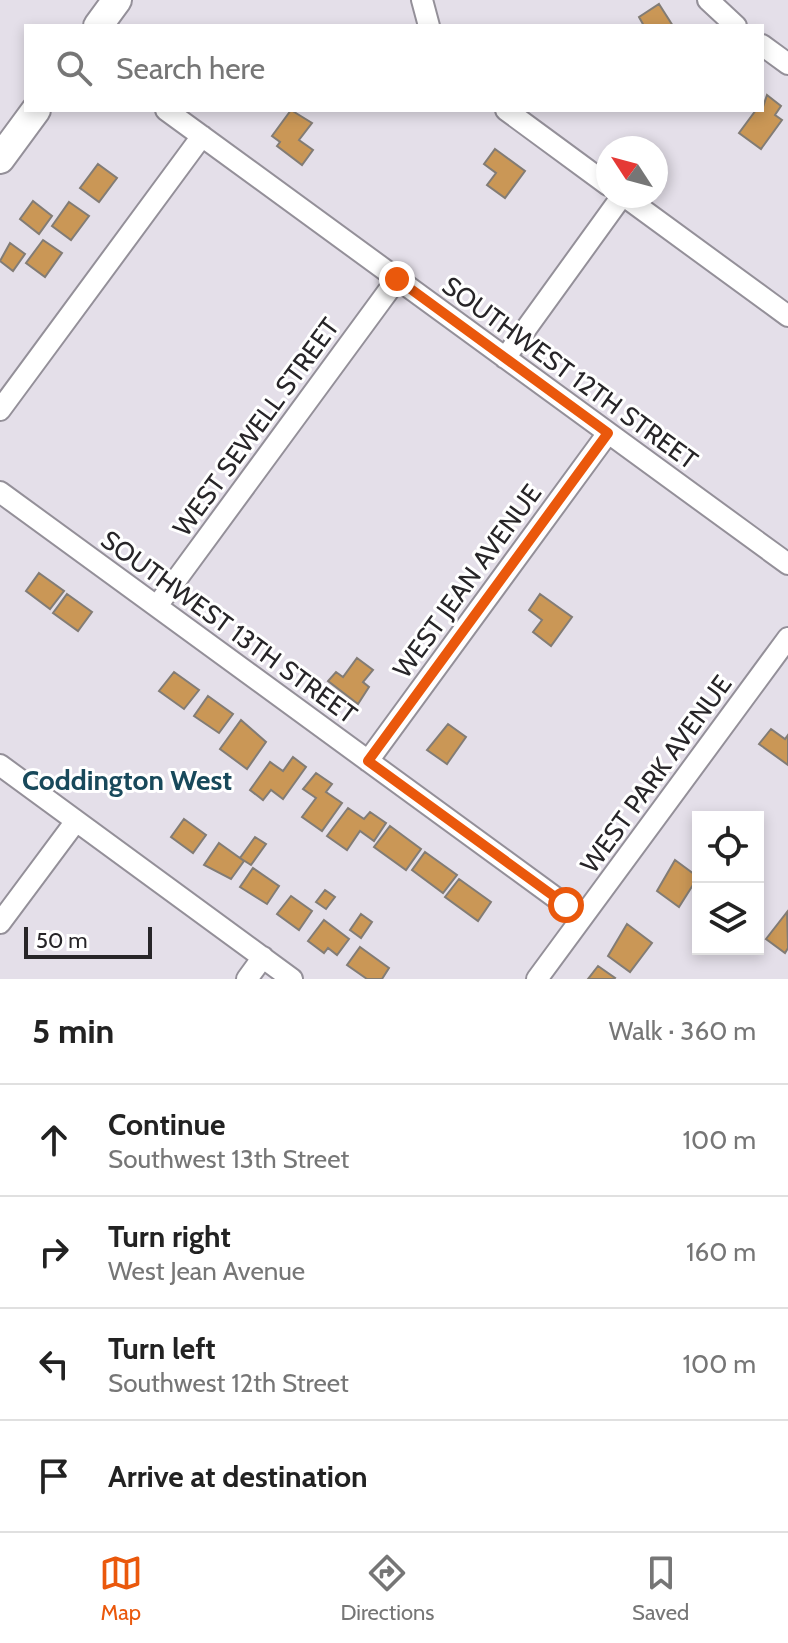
<!DOCTYPE html>
<html lang="en">
<head>
<meta charset="utf-8">
<style>
	:root { --surface:#fff; --page:#f2f2f2; --text:#222; --muted:#767676; --line:#e0e0e0; --accent:#ea580c }
	body { margin:0; font-family:Cabin,sans-serif; background:var(--page); color:var(--text) }
	.controls { position:absolute; right:24px; bottom:24px; display:grid; overflow:hidden; border-radius:0px; box-shadow:0 4px 12px #0003 }
	.controls button { width:72px; height:72px; display:grid; place-items:center; padding:0; border:0; border-bottom:2px solid var(--line); background:var(--surface); color:var(--text); font:40px sans-serif }
	.compass { position:absolute; left:596px; top:136px; width:72px; height:72px; border-radius:50%; background:var(--surface); box-shadow:0 4px 12px #0003; rotate:306deg }
	.scale { position:absolute; left:24px; bottom:20px; width:128px; box-sizing:border-box; padding-left:8px; border:4px solid #272528; border-top:0; font-size:22px; line-height:28px; white-space:nowrap; color:#272528; -webkit-text-stroke:6px #fff; paint-order:stroke }
	.stop { position:absolute; width:24px; height:24px; margin:-18px; border:6px solid #ea580c; border-radius:50%; background:#fff }
	.stop.end { background:#ea580c; border-color:#fff; box-shadow:0 2px 8px #0008 }
	.list { margin:0; padding:0; list-style:none }
	h2 { display:flex; justify-content:space-between; align-items:center; height:104px; margin:0; padding:0 32px; font-size:34px }
	h2 small { font-size:26px; font-weight:400; color:var(--muted) }
	.list li { display:grid; grid-template-columns:52px 1fr auto; gap:24px; align-items:center; box-sizing:border-box; height:112px; padding:0 32px; border-top:2px solid var(--line) }
	.list b { display:block; font-size:30px; white-space:nowrap }
	.list p { margin:0; font-size:26px; white-space:nowrap; color:var(--muted) }
	.list em { font-size:26px; font-style:normal; color:var(--muted) }
	.icon { flex:none; width:44px; height:44px; fill:none; stroke:currentColor; stroke-width:2; stroke-linecap:round; stroke-linejoin:round }
	.map { position:relative; flex:none; width:788px; height:979px; overflow:hidden }
	.search { position:absolute; background:var(--surface); box-shadow:0 4px 12px #0003; left:24px; right:24px; top:24px; height:88px; display:flex; align-items:center; gap:20px; box-sizing:border-box; padding:0 28px; border-radius:0px; color:var(--muted); font-size:30px }
	.sheet { height:552px; background:var(--surface) }
	nav { display:flex; justify-content:space-around; align-items:center; box-sizing:border-box; height:112px; border-top:2px solid var(--line); background:var(--surface); font-size:22px; color:var(--muted) }
	nav a { display:grid; justify-items:center; gap:4px }
	nav .on { color:var(--accent) }
	.map>svg:first-child { display:block }
</style>
</head>
<body>
<div class="map">
<svg width="788" height="979" viewBox="0 0 788 979">
	<rect width="100%" height="100%" fill="#e4dfe9"/>
	<path fill="#ca9756" stroke="#827c75" stroke-width="2" d="M659,4L673,26H644L639,17Z
		M767,95L781,106L775,115L782,120L761,149L739,133L756,110H762Z
		M291,110L312,123L299,140L313,150L302,165L277,146L280,142L272,136Z
		M495,149L525,171L505,198L487,185L496,173L484,164Z
		M98,164L117,178L99,202L80,188Z
		M33,201L52,216L39,234L20,219Z
		M69,202L89,216L71,240L52,226Z
		M43,240L62,253L45,277L26,263Z
		M10,243L25,254L13,271L0,261Z
		M39,573L64,591L50,609L26,591Z
		M67,594L92,612L78,631L53,613Z
		M540,594L572,617L551,646L533,632L542,620L529,610Z
		M357,658L373,670L363,682L369,687L358,704L328,681L336,672L343,677Z
		M174,672L199,690L184,709L159,691Z
		M208,696L233,714L219,733L194,716Z
		M241,720L266,742L247,769L220,749Z
		M448,724L466,737L447,764L427,750Z
		M771,729L785,739L788,735V765L759,744Z
		M293,757L306,767L283,799L271,790L263,800L250,790L270,762L283,771Z
		M316,773L332,784L326,792L342,803L322,831L302,817L316,798L303,789Z
		M348,808L364,819L370,812L386,823L374,841L360,831L347,850L327,836Z
		M184,819L206,835L193,853L171,837Z
		M390,826L421,849L406,870L374,847Z
		M255,837L266,844L251,865L240,858Z
		M219,843L244,861L231,879L204,865Z
		M425,852L457,875L443,893L412,870Z
		M675,860L698,877L679,907L657,891Z
		M253,868L279,886L267,904L240,887Z
		M459,879L491,902L478,921L445,897Z
		M325,890L335,897L326,909L316,902Z
		M291,896L312,911L299,930L277,914Z
		M787,912L788,948L785,953L766,939Z
		M361,914L372,922L361,938L350,930Z
		M324,920L349,939L337,955L328,948L324,953L308,941Z
		M627,924L652,943L630,972L608,956Z
		M360,947L389,968L382,979H367L347,965Z
		M598,966L615,978L614,979H588Z"/>
	<g fill="none" stroke-linecap="round" stroke-linejoin="round">
		<defs>
			<path id="street" d="M422,0L429,26
				M708,0L736,26
				M762,45L788,64
				M166,110L788,564
				M506,110L608,185
				M624,196L788,316
				M505,358L622,196
				M0,410L202,136
				M0,492L582,917
				M157,606L397,279
				M368,761L608,433
				M0,765L292,979
				M0,923L76,821
				M247,979L263,957
				M537,979L788,638"/>
			<path id="secondary" d="M98,26L117,0
				M0,159L36,110"/>
		</defs>
		<use href="#street" stroke="#949099" stroke-width="24"/>
		<use href="#secondary" stroke="#949099" stroke-width="32"/>
		<use href="#street" stroke="#fff" stroke-width="20"/>
		<use href="#secondary" stroke="#fff" stroke-width="28"/>
	</g>
	<g fill="none" stroke-linecap="round" stroke-linejoin="round">
		<path stroke="#ea580c" stroke-width="10" d="M397,279L608,433L368,761L566,905"/>
	</g>
	<g text-anchor="middle" stroke-width="6" stroke-linejoin="round" paint-order="stroke">
		<g font-size="26" fill="#272528" stroke="#fff">
			<text transform="translate(570 373) rotate(36)" y="9">SOUTHWEST 12TH STREET</text>
			<text transform="translate(256 427) rotate(-54)" y="9">WEST SEWELL STREET</text>
			<text transform="translate(467 581) rotate(-54)" y="9">WEST JEAN AVENUE</text>
			<text transform="translate(229 627) rotate(36)" y="9">SOUTHWEST 13TH STREET</text>
			<text transform="translate(656 774) rotate(-54)" y="9">WEST PARK AVENUE</text>
		</g>
		<g font-size="28" font-weight="bold" fill="#18495b" stroke="#fff">
			<text x="127" y="790">Coddington West</text>
		</g>
	</g>
</svg>
<div class="controls">
<button><svg class="icon" aria-label="locate" viewBox="0 0 24 24"><circle cx="12" cy="12" r="6"/><path d="M12 2v4M12 18v4M2 12h4M18 12h4"/></svg></button>
<button><svg class="icon" aria-label="layers" viewBox="0 0 24 24"><path d="M12 4l9 5-9 5-9-5zM3 14l9 5 9-5"/></svg></button>
</div>
<svg class="compass" viewBox="-18 -18 36 36"><path d="M0-13l5 13h-10z" fill="#e53935"/><path d="M0 13l5-13h-10z" fill="#767676"/></svg>
<div class="scale">50 m</div>
<div class="stop" style="left:566px;top:905px"></div>
<div class="stop end" style="left:397px;top:279px"></div>
<div class="search"><svg class="icon" aria-label="search" viewBox="0 0 24 24"><circle cx="10" cy="10" r="6"/><path d="M15 15l6 6"/></svg>Search here</div>
</div>
<section class="sheet">
<h2>5 min<small>Walk · 360 m</small></h2>
<ul class="list">
<li><svg class="icon" aria-label="ahead" viewBox="0 0 24 24"><path d="M12 20V5M6 11l6-6 6 6"/></svg><div><b>Continue</b><p>Southwest 13th Street</p></div><em>100 m</em></li>
<li><svg class="icon" aria-label="right" viewBox="0 0 24 24"><path d="M7 20v-9h11M14 6l5 5-5 5"/></svg><div><b>Turn right</b><p>West Jean Avenue</p></div><em>160 m</em></li>
<li><svg class="icon" aria-label="left" viewBox="0 0 24 24"><path d="M17 20v-9H6M10 6l-5 5 5 5"/></svg><div><b>Turn left</b><p>Southwest 12th Street</p></div><em>100 m</em></li>
<li><svg class="icon" aria-label="arrive" viewBox="0 0 24 24"><path d="M6 21V4h12l-3 4 3 4H6"/></svg><div><b>Arrive at destination</b></div></li>
</ul>
</section>
<nav>
<a class="on"><svg class="icon" aria-label="map" viewBox="0 0 24 24"><path d="M3 6l6-2 6 2 6-2v14l-6 2-6-2-6 2zM9 4v14M15 6v14"/></svg>Map</a>
<a><svg class="icon" aria-label="directions" viewBox="0 0 24 24"><path d="M12 3l9 9-9 9-9-9zM9 14v-3h6M13 9l2 2-2 2"/></svg>Directions</a>
<a><svg class="icon" aria-label="saved" viewBox="0 0 24 24"><path d="M7 4h10v16l-5-4-5 4z"/></svg>Saved</a>
</nav>
</body>
</html>
